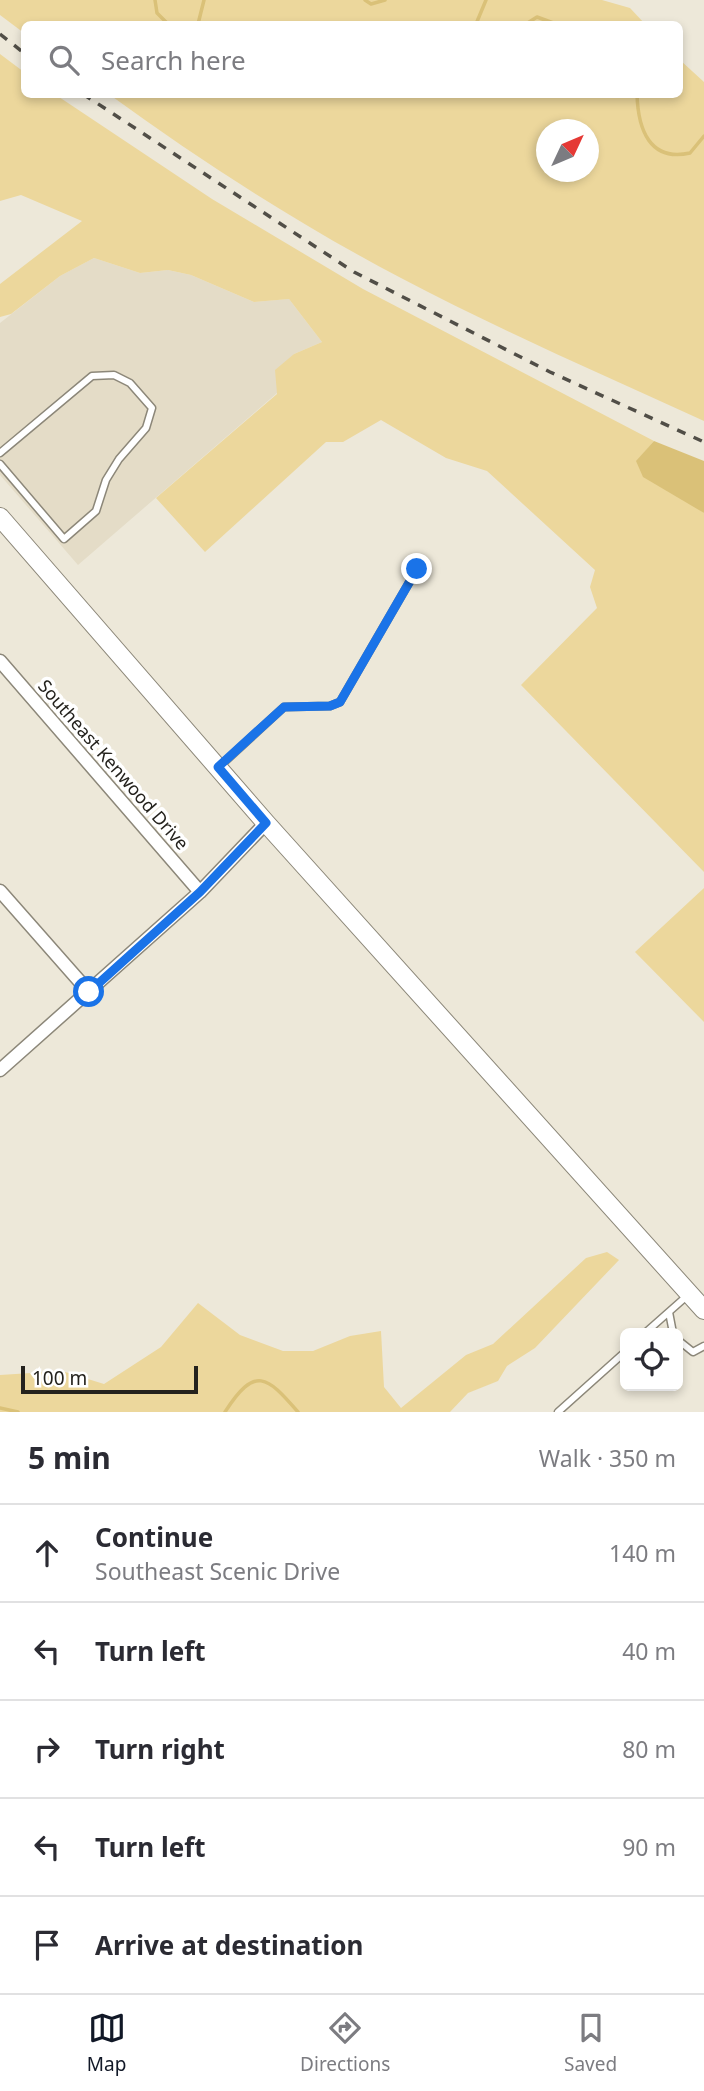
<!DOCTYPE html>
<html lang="en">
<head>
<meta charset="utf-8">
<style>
	:root { --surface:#fff; --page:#f7f7f7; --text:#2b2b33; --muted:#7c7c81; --line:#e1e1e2; --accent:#111827 }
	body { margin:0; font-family:"Noto Sans",sans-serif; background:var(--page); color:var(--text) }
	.controls { position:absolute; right:21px; bottom:21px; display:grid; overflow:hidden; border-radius:10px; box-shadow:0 4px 10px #0003 }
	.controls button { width:63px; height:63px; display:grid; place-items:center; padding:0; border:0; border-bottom:2px solid var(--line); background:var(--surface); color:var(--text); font:35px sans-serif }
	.compass { position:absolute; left:536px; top:119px; width:63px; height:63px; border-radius:50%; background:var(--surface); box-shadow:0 4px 10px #0003; rotate:46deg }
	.scale { position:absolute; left:21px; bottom:18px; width:177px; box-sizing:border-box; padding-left:7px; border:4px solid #24221d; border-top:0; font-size:19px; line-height:24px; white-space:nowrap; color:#24221d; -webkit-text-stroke:5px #fff; paint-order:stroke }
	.stop { position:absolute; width:21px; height:21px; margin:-16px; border:5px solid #1a73e8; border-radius:50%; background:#fff }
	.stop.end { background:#1a73e8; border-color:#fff; box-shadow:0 2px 7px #0008 }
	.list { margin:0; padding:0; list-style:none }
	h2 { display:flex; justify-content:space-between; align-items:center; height:91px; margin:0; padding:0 28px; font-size:30px }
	h2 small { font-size:23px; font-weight:400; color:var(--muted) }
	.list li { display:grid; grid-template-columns:46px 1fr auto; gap:21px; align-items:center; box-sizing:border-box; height:98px; padding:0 28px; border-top:2px solid var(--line) }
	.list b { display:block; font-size:26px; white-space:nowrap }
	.list p { margin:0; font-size:23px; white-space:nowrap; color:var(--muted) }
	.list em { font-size:23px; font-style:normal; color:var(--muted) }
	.icon { flex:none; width:38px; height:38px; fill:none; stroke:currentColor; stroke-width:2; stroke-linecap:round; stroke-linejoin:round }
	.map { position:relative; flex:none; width:704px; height:1412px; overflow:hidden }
	.search { position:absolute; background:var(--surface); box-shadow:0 4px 10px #0003; left:21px; right:21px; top:21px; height:77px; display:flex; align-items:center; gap:18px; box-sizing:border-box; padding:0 24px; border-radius:10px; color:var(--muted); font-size:26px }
	.sheet { height:581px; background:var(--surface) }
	nav { display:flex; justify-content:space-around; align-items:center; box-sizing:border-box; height:98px; border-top:2px solid var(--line); background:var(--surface); font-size:19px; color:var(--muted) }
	nav a { display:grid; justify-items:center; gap:4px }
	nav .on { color:var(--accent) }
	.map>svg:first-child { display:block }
</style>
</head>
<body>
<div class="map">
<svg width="704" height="1412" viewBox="0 0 704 1412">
	<rect width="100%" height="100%" fill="#ede8d9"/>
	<path fill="#e4dcc7" d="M94,258L140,273L168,270L191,275L254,302L289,299L322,342L294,354L277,393L78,565L0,475V323L60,276Z"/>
	<path fill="#ecd79c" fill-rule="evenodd" d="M0,0H602L630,8L645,24H24V33L0,15Z
		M0,54L24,72V94L56,95L212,199L363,289L654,441L637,461L704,513V872L521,685L597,608L590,587L595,570L487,471L446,458L381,420L343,442H326L205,552L156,498L277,394L275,370L294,354L322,342L289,299L254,302L191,275L168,270L140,273L94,258L60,276L11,314L0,317V284L82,221L21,195L0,201Z
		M680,60L704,82V421C603,375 500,330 401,278C300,225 202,162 110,95L680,94ZM546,130H588V172H546Z
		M704,888V1022L635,952Z
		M607,1252L619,1260L535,1348L507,1366L498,1381L468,1393L450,1412H0V1375L62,1371L104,1384L161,1347L198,1303L240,1335L283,1351H313L350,1336L381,1331L384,1387L401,1408L466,1355L493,1344L586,1258Z"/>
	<path fill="#dac178" d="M654,441L704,461V513L643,477L636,461Z"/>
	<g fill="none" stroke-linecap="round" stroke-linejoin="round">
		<path stroke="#dac178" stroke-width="3.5" d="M155,0L157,13L168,24
			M365,0L371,4L385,0
			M198,24L204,0
			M476,24L486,0
			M526,24L537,17L556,24
			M637,94C638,130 650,162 690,153L704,136
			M0,1408L18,1412
			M225,1412C255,1365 267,1376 298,1412"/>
		<defs>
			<path id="service" d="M0,453L92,376L114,375L130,383L152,408L146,428L119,459L106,480L96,511L64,539L0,464
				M220,766L284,707L330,706L340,702L417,569
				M669,1312L673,1333
				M645,1333L688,1295
				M678,1340L693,1352L704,1346
				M558,1412L625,1352"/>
			<path id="minor" d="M0,661L200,892
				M0,891L89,992
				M0,1070L200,892L266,823"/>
			<path id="secondary" d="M0,517L266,823L704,1310"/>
		</defs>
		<use href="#service" stroke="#8c8779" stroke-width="9"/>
		<use href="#minor" stroke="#8c8779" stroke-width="15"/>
		<use href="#secondary" stroke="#8c8779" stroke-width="20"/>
		<use href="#service" stroke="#fff" stroke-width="6"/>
		<use href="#minor" stroke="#fff" stroke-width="12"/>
		<use href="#secondary" stroke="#fff" stroke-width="18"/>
		<path stroke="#514e47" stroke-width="3.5" stroke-dasharray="9 9" stroke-linecap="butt" d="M0,34L24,53
			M83,94L354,272L550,372L704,442"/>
	</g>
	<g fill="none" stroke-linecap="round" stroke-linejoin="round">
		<path stroke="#1a73e8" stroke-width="9" d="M89,992L200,892L266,823L218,767L284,707L330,706L340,702L417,569"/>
	</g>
	<g text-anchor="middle" stroke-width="7" stroke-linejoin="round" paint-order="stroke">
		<g font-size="18" fill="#24221d" stroke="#fff">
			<text transform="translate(113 765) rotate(49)" y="6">Southeast Kenwood Drive</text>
		</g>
	</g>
</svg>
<div class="controls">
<button><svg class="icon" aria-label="locate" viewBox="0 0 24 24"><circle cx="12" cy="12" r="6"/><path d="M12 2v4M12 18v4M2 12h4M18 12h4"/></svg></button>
</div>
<svg class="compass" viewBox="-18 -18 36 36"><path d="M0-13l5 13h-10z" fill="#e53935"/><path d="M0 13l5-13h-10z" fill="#7c7c81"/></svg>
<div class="scale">100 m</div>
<div class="stop" style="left:89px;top:992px"></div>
<div class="stop end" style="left:417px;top:569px"></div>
<div class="search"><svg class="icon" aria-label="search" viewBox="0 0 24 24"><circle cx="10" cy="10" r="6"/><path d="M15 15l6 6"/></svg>Search here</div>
</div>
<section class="sheet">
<h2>5 min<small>Walk · 350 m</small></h2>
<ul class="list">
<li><svg class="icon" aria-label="ahead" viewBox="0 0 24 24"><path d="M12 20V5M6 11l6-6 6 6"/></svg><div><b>Continue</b><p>Southeast Scenic Drive</p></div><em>140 m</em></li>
<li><svg class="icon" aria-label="left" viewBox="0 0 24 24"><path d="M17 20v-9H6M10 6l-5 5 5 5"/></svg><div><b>Turn left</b></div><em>40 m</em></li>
<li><svg class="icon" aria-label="right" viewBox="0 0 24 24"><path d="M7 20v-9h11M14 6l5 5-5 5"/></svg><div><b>Turn right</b></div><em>80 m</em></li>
<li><svg class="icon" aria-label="left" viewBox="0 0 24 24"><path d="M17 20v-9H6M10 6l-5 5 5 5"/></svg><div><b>Turn left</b></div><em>90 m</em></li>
<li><svg class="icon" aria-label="arrive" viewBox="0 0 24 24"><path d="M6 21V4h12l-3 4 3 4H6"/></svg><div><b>Arrive at destination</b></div></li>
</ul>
</section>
<nav>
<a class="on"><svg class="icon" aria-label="map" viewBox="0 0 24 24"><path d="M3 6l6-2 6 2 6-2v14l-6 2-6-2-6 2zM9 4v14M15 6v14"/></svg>Map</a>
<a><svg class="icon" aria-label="directions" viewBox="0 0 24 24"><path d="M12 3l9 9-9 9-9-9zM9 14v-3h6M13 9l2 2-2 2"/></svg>Directions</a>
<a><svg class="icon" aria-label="saved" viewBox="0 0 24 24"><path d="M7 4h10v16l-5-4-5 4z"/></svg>Saved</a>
</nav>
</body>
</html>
